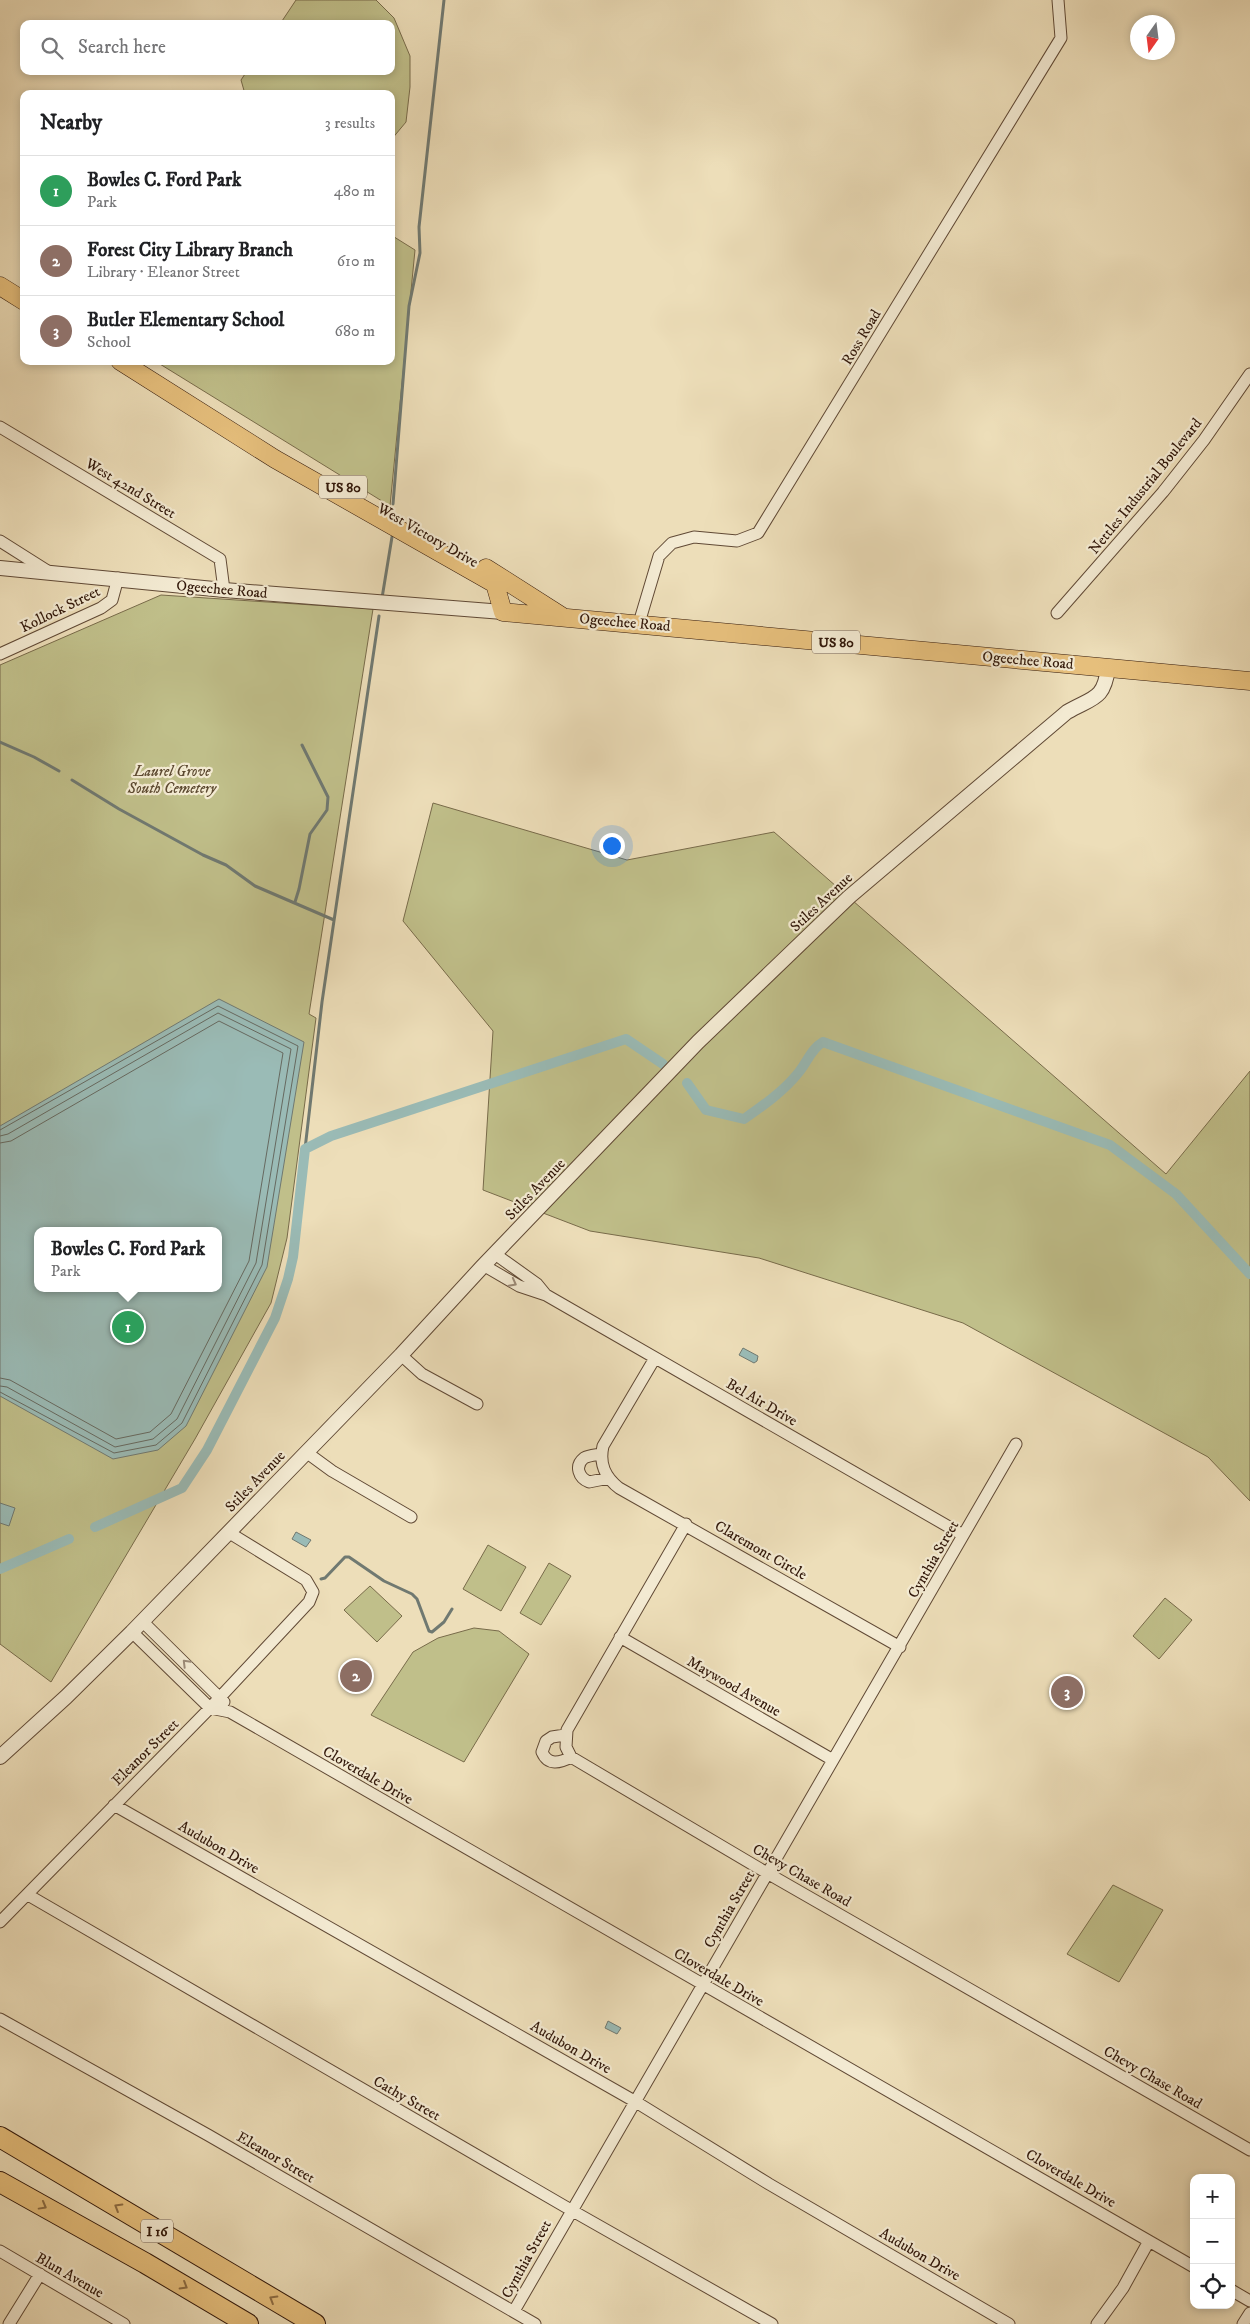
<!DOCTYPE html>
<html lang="en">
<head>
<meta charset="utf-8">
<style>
	:root { --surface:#fff; --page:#f2f2f2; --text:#202124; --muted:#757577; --line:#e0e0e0; --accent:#1a73e8 }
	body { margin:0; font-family:"IM FELL DW Pica",serif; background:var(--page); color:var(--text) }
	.controls { position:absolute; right:15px; bottom:15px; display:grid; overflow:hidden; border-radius:10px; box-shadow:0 2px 8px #0003 }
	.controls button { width:45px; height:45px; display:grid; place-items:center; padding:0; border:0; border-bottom:1px solid var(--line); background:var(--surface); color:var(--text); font:25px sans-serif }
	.compass { position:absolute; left:1130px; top:15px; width:45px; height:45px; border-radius:50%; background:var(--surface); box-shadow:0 2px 8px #0003; rotate:194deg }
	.you { position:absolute; left:611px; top:845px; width:18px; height:18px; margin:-12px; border:4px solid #fff; border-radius:50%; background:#1a73e8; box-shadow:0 0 0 8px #1a73e833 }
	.badge { display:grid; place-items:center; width:32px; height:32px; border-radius:50%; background:var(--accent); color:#fff; font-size:16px; font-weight:700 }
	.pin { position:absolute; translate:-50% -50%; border:2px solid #fff; box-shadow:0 1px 5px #0006 }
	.popup { position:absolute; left:34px; top:1227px; width:188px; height:65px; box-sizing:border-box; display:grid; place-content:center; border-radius:10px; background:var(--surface); filter:drop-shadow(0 1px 4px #0005); font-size:16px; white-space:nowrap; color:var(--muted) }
	.popup b { font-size:19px; color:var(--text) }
	.popup::after { content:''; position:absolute; left:50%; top:100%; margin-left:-10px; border:10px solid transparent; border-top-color:var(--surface) }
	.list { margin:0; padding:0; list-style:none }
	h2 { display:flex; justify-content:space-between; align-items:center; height:65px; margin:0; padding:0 20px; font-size:21px }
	h2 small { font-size:16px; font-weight:400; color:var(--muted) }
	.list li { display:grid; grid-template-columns:32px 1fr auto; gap:15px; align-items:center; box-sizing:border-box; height:70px; padding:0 20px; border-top:1px solid var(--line) }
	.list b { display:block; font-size:19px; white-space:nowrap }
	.list p { margin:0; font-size:16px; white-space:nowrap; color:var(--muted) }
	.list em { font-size:16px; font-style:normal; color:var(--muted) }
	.icon { flex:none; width:28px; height:28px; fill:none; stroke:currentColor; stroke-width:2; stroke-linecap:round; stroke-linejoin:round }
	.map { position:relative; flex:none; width:1250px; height:2324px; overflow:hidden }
	.search { position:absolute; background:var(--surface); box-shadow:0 2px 8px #0003; left:20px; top:20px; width:375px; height:55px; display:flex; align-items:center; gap:12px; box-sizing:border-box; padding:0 18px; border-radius:10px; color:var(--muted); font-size:19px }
	.panel { position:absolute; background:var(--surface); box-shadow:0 2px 8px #0003; left:20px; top:90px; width:375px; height:275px; border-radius:10px }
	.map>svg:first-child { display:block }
</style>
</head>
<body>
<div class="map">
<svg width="1250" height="2324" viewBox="0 0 1250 2324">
	<rect width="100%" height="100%" fill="#eddeb9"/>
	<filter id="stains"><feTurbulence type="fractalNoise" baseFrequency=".004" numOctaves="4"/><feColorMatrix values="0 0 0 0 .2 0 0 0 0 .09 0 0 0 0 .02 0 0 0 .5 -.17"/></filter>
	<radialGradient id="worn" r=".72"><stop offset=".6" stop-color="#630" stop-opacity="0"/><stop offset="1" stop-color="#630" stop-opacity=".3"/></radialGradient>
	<path fill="#c0bf8a" stroke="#786b4a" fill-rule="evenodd" d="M296,0H376L394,18L410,56V87L406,122L391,140V94H245L241,80L247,71H391V24H280Z
		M391,235L415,250L390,506L155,361H391Z
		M161,595L373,609L309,1014L316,1018L287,1238L271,1303L195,1439L51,1682L0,1644V665ZM38,1231H218V1288H38Z
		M433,803L627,860L774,832L1166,1174L1250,1071V1501L1208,1457L963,1323L759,1258L590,1231L483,1190L493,1031L403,921Z
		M488,1545L526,1567L501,1611L463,1589Z
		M549,1563L571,1576L541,1625L520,1613Z
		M370,1586L402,1616L377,1642L344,1610Z
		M1165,1598L1192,1620L1159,1659L1133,1636Z
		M474,1628L499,1631L529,1654L464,1762L371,1715L413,1652L438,1638Z
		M1113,1885L1163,1910L1119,1982L1067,1954Z"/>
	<path fill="#9abbb6" stroke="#707971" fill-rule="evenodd" d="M219,999L304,1042L267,1267L186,1426L158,1450L113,1459L0,1396V1126ZM38,1231H218V1288H38Z
		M743,1348L758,1356L757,1361L754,1363L739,1355Z
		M0,1503L15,1508L9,1526L0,1523Z
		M296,1532L311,1540L306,1547L292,1539Z
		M608,2021L621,2028L617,2034L605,2028Z"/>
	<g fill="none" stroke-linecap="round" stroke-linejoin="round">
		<path stroke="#666960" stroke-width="1" d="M0,1130L218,1006L298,1046L262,1265L182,1423L156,1445L114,1453L0,1392
			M0,1136L8,1134L218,1013L291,1049L256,1263L177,1419L153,1439L115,1447L7,1387L0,1386
			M0,1143L11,1141L219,1021L283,1053L249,1261L171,1414L150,1432L116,1439L10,1380L0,1378"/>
		<path stroke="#707971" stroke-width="3" d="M393,504L409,306L420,253L419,227L444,0
			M382,598L392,537
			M0,742L34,757L59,771
			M72,780L119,809L203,855L226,865L255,886L334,920
			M295,902L299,889L310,834L327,810L328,797L302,745
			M305,1149L322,1002L379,616
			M321,1579L325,1578L345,1557H349L384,1581L412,1594L417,1599L429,1631L432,1632L444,1622L452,1609"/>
		<path stroke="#9abbb6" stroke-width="10" d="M687,1083L706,1110L744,1119C764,1105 784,1091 799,1072C808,1061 811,1049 823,1042L1110,1145L1176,1194L1250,1274
			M95,1527L182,1488L207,1450L275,1318L288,1279L293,1257L305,1149L331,1136L626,1039L663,1064
			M0,1569L69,1539"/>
		<defs>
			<path id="minor" d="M0,427L220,559L224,590
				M0,541L49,572
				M1057,613L1163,492L1204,440L1250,374
				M639,623L659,556L672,543L694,537L737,541L758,533L1061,38L1058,0
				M0,654L101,608L112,600L118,578
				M495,1254L537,1284L546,1295
				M483,1265L519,1286L546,1295L963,1535
				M401,1355L422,1374L477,1404
				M655,1358L603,1446C599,1464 605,1477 619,1488L900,1647
				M306,1452L332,1471L411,1517
				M601,1454C596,1455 589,1455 584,1458C574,1466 579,1478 589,1482L609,1478
				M686,1524L567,1730L566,1747L571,1757L767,1873L1250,2150
				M142,1621L224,1702
				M132,1632L210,1708L230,1712L1194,2267
				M620,1637L833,1760
				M565,1735L552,1737L546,1741L542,1752C548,1766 560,1763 571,1757
				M114,1805L636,2102L769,2184L1009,2324
				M28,1895L571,2210L772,2324
				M0,1922L210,1708L309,1602L313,1592L306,1580L228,1532
				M0,2019L208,2135L535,2324
				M0,2251L124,2324
				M1231,2290L1250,2301
				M514,2311L1016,1444
				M9,2324L40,2274
				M1097,2324L1123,2288L1149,2241
				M1243,2324L1250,2313"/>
			<path id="tertiary" d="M0,568L224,590L503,612
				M0,1757L66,1697L132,1632L401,1355L482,1267L698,1042L849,897L1067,712C1093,697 1104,700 1108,668"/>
			<path id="primary" d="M0,286L24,301
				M120,361L275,459L495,584L503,612L1250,681
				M486,568L563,617"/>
			<path id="motorway" d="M0,2137L315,2324
				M0,2182L145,2263L248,2324"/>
		</defs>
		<use href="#minor" stroke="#604935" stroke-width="13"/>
		<use href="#tertiary" stroke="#604935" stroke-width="16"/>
		<use href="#primary" stroke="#311709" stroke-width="19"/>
		<use href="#motorway" stroke="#311709" stroke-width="22"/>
		<use href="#minor" stroke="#f3ead2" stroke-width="11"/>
		<use href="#tertiary" stroke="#f3ead2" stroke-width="14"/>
		<use href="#primary" stroke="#e6bf7c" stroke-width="18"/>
		<use href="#motorway" stroke="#e6bf7c" stroke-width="20"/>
	</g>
	<defs><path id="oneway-chevron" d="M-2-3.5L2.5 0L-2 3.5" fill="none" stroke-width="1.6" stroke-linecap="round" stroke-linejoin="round" transform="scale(1.25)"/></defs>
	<g stroke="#9c8b78">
		<use href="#oneway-chevron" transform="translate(513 1283) rotate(28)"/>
		<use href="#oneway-chevron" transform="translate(186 1663) rotate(-135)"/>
	</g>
	<g stroke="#8c6b42">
		<use href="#oneway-chevron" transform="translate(43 2206) rotate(29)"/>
		<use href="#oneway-chevron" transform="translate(118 2207) rotate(-149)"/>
		<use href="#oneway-chevron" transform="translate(184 2286) rotate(31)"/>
		<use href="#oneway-chevron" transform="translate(273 2299) rotate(-149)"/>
	</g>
	<g text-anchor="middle" stroke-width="4.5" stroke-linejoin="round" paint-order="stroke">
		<g fill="#f3ead2" stroke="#6b5645" stroke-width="1">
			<rect x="319" y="475.5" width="48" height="23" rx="4"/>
			<rect x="812" y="630.5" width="48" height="23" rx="4"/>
			<rect x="141" y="2219.5" width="32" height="23" rx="4"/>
		</g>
		<g font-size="14" font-weight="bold" fill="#311709">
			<text x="343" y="492">US 80</text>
			<text x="836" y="647">US 80</text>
			<text x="157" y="2236">I 16</text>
		</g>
		<g font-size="15" fill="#311709" stroke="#f3ead2">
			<text transform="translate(861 337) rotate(-59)" y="5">Ross Road</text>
			<text transform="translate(1145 486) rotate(-51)" y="5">Nettles Industrial Boulevard</text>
			<text transform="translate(131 488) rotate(31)" y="5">West 42nd Street</text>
			<text transform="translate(428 535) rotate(30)" y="5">West Victory Drive</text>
			<text transform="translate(222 589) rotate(5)" y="5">Ogeechee Road</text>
			<text transform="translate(60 609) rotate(-26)" y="5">Kollock Street</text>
			<text transform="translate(625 622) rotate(5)" y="5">Ogeechee Road</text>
			<text transform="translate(1028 660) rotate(5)" y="5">Ogeechee Road</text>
			<text transform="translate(821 902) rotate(-43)" y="5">Stiles Avenue</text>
			<text transform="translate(535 1189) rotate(-46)" y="5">Stiles Avenue</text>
			<text transform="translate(762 1402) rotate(30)" y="5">Bel Air Drive</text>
			<text transform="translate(255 1481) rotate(-46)" y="5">Stiles Avenue</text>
			<text transform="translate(761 1550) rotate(30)" y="5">Claremont Circle</text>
			<text transform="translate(933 1559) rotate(-60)" y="5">Cynthia Street</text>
			<text transform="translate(734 1686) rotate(30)" y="5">Maywood Avenue</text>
			<text transform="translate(145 1752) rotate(-45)" y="5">Eleanor Street</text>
			<text transform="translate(368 1775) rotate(30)" y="5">Cloverdale Drive</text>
			<text transform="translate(219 1847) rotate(30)" y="5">Audubon Drive</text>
			<text transform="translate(802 1875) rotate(30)" y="5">Chevy Chase Road</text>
			<text transform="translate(729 1909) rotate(-60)" y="5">Cynthia Street</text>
			<text transform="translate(719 1977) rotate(30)" y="5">Cloverdale Drive</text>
			<text transform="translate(571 2047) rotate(30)" y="5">Audubon Drive</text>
			<text transform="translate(1153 2077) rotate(30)" y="5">Chevy Chase Road</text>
			<text transform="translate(407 2098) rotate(30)" y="5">Cathy Street</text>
			<text transform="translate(276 2157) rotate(30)" y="5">Eleanor Street</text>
			<text transform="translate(1071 2178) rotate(30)" y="5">Cloverdale Drive</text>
			<text transform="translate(920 2254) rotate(30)" y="5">Audubon Drive</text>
			<text transform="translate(526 2259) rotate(-61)" y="5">Cynthia Street</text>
			<text transform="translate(70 2275) rotate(30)" y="5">Blun Avenue</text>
		</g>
		<g font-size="15" font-style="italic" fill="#5c4930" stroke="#f3ead2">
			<text x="172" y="776">Laurel Grove<tspan x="172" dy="17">South Cemetery</tspan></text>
		</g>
	</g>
	<rect width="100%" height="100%" filter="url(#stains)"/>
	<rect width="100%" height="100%" fill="url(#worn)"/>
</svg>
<div class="controls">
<button>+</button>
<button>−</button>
<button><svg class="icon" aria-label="locate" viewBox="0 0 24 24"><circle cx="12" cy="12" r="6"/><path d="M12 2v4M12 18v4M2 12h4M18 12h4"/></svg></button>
</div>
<svg class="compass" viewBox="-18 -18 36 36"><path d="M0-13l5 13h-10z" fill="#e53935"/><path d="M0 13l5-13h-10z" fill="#757577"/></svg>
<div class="you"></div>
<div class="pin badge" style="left:128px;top:1327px;background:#2e9e5b">1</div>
<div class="popup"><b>Bowles C. Ford Park</b>Park</div>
<div class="pin badge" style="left:356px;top:1676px;background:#8d6e63">2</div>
<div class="pin badge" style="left:1067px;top:1692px;background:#8d6e63">3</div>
<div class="search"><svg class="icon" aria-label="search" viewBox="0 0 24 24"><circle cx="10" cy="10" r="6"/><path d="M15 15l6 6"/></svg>Search here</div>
<section class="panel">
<h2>Nearby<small>3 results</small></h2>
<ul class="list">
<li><span class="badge" style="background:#2e9e5b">1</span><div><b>Bowles C. Ford Park</b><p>Park</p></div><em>480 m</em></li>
<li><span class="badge" style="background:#8d6e63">2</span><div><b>Forest City Library Branch</b><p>Library · Eleanor Street</p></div><em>610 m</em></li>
<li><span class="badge" style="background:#8d6e63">3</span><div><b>Butler Elementary School</b><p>School</p></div><em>680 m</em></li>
</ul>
</section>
</div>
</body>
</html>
